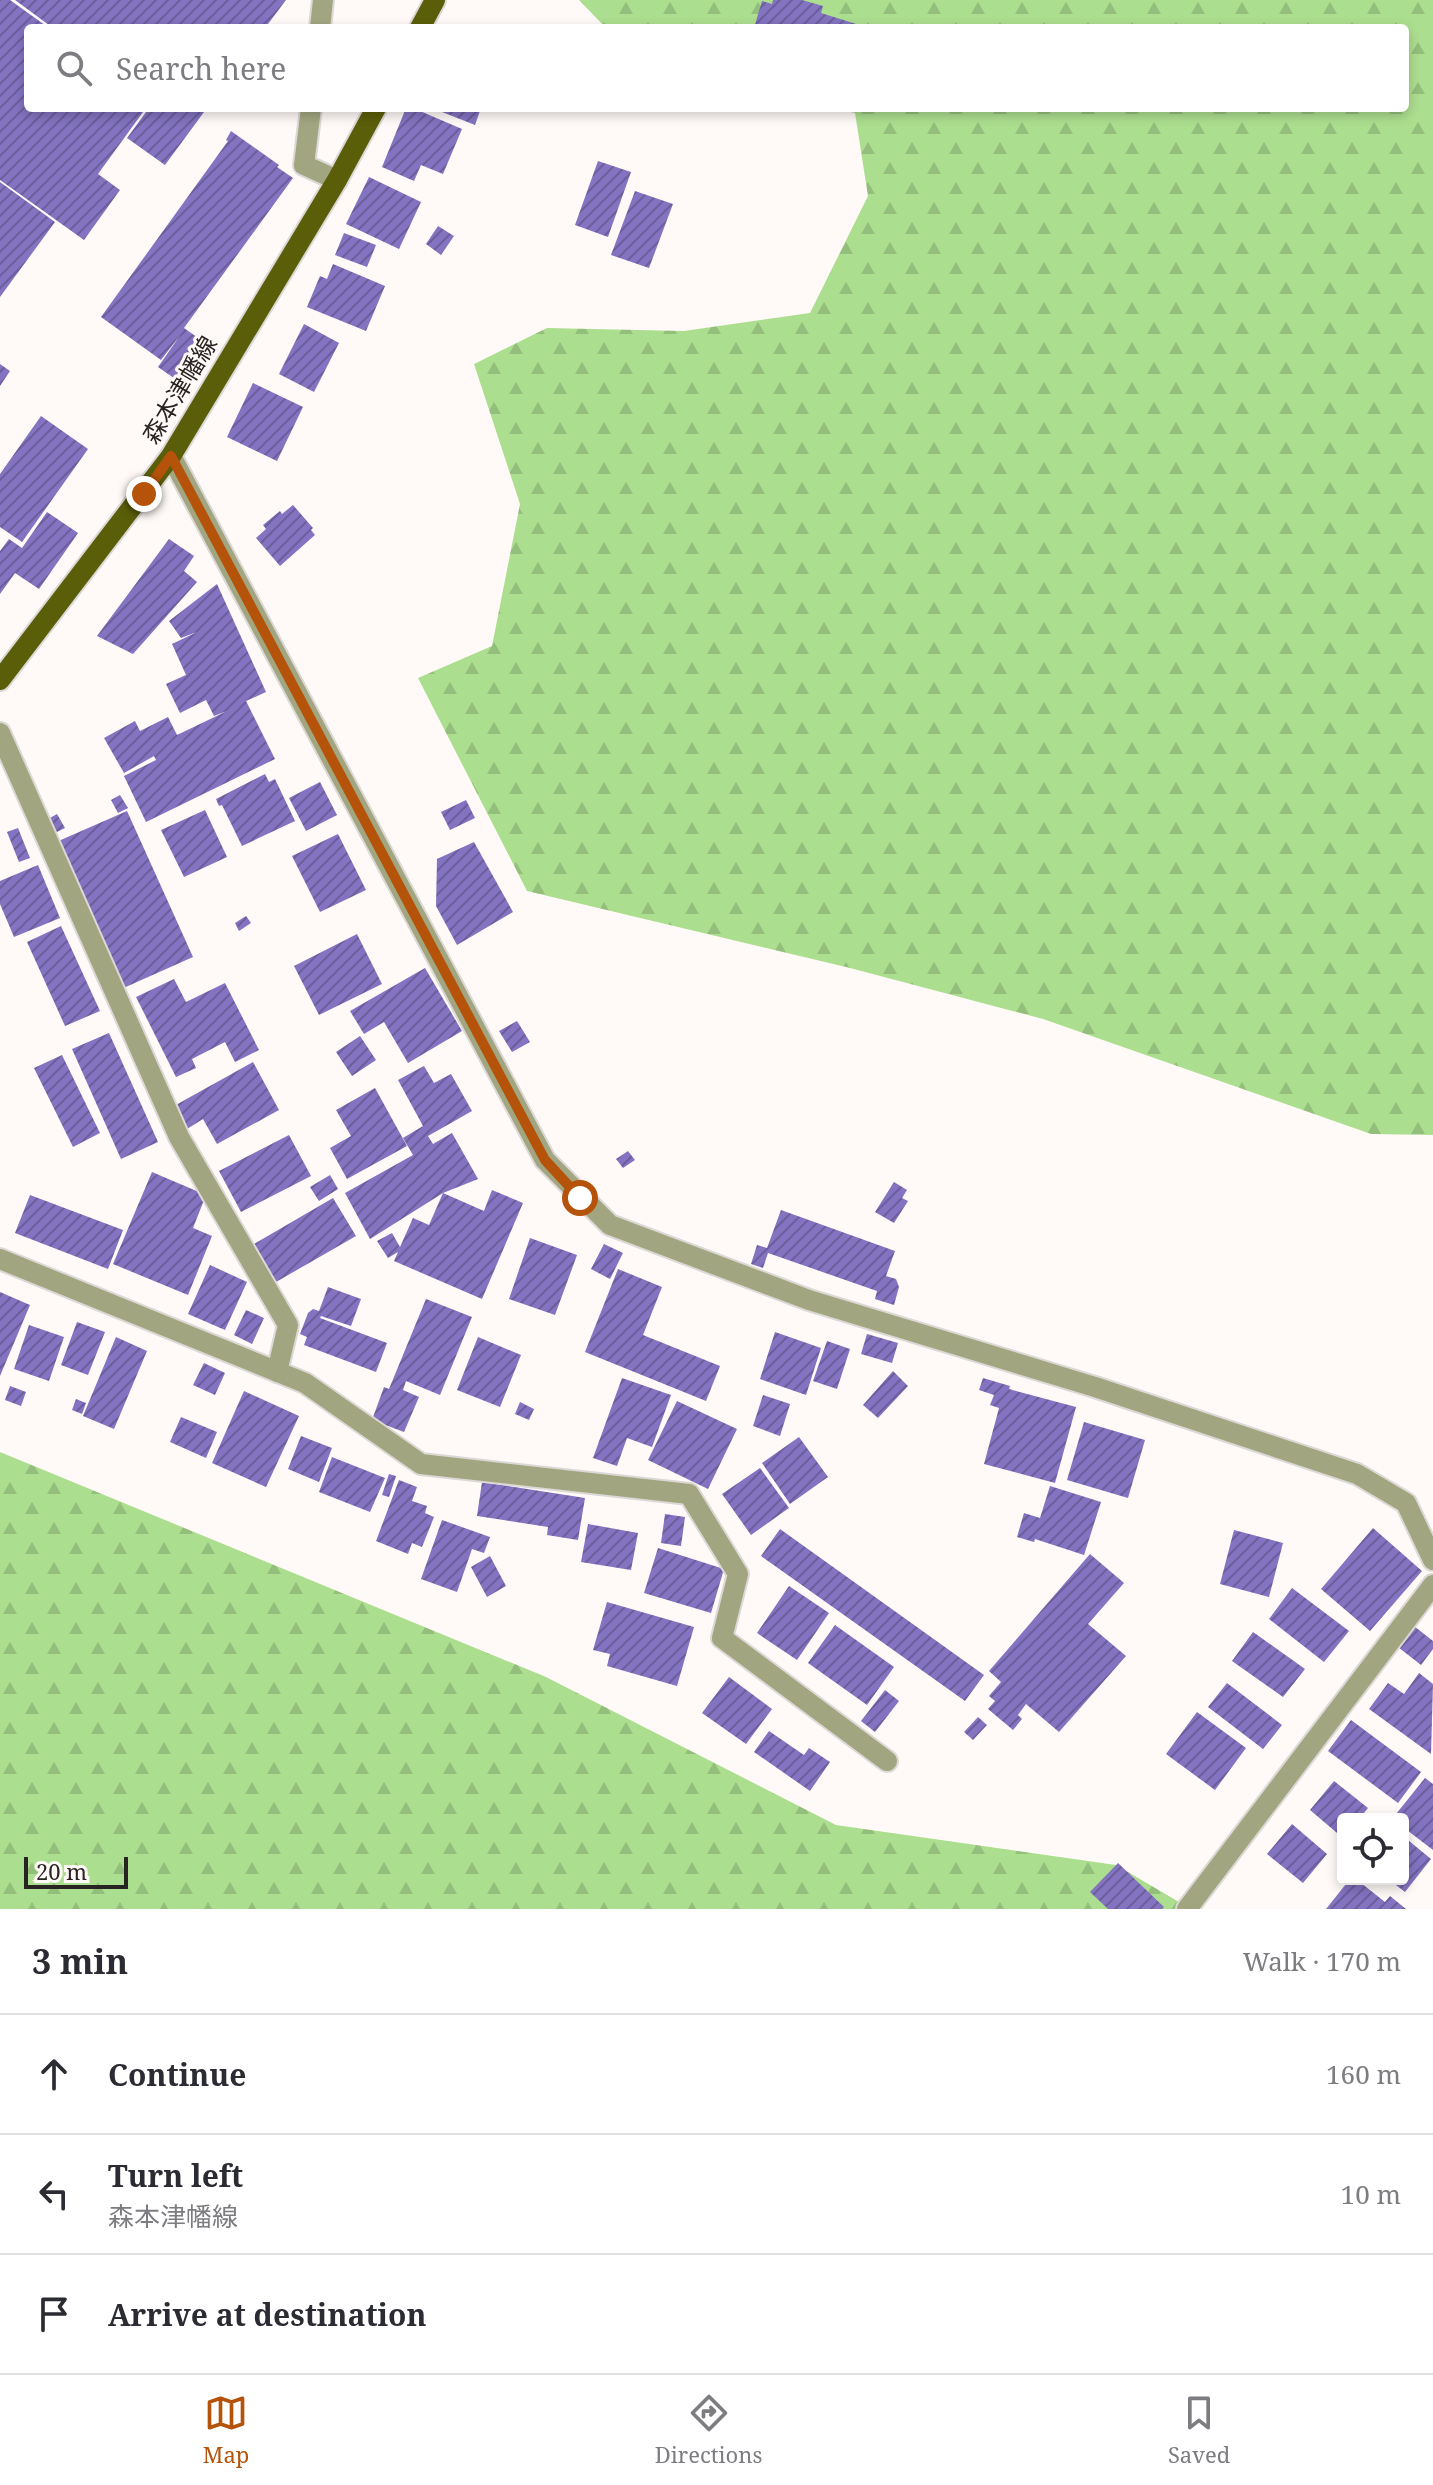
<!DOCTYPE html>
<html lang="en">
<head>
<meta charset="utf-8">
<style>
	:root { --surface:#fff; --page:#f7f7f7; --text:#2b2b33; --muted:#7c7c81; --line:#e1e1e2; --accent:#b45309 }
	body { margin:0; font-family:"Noto Serif","Noto Sans JP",serif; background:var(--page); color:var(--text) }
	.controls { position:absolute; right:24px; bottom:24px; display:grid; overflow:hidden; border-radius:8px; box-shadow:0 4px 12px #0003 }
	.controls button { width:72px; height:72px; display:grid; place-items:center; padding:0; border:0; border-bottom:2px solid var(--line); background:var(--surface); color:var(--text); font:40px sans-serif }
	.scale { position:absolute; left:24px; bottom:20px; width:104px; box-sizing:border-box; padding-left:8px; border:4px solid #272422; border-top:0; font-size:22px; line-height:28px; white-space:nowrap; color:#272422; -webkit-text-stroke:6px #fffaf7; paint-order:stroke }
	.stop { position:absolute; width:24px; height:24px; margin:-18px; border:6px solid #b45309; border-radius:50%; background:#fff }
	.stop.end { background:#b45309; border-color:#fff; box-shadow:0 2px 8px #0008 }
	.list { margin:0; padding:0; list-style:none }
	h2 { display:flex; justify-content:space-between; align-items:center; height:104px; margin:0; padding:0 32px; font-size:34px }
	h2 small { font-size:26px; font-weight:400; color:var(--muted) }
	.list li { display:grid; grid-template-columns:52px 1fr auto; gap:24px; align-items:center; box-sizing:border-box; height:120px; padding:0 32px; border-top:2px solid var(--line) }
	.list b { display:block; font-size:30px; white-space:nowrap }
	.list p { margin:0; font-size:26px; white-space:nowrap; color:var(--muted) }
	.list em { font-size:26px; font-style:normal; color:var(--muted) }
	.icon { flex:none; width:44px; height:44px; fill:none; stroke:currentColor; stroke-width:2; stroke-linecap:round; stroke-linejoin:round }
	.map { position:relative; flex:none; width:1433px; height:1909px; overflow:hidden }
	.search { position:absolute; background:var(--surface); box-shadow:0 4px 12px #0003; left:24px; right:24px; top:24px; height:88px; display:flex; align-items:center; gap:20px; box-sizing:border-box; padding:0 28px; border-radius:8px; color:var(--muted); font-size:30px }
	.sheet { height:464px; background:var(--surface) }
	nav { display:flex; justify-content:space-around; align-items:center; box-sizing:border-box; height:112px; border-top:2px solid var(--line); background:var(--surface); font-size:22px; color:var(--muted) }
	nav a { display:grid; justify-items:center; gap:4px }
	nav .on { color:var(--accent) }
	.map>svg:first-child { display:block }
</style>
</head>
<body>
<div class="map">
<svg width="1433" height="1909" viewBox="0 0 1433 1909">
	<defs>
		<pattern id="forest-firs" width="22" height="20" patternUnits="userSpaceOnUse" patternTransform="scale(2)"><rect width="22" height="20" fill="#acde8f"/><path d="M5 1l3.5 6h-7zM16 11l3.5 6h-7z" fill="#94be7b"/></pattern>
		<pattern id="building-hatch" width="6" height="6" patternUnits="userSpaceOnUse" patternTransform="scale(2)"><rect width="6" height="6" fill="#8373c1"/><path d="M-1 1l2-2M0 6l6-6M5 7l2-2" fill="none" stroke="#6b5e9c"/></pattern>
	</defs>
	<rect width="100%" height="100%" fill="#fffaf7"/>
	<path fill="url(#forest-firs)" d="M579,0H1433V1135L1371,1134L1043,1019L850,968L527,891L418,678L492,646L520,504L474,364L547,328L684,331L810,313L868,196L855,113L832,108H1405V28H606Z
		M0,1452L546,1677L836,1825L1116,1865L1191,1909H0Z"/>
	<path fill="url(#building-hatch)" d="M0,0H10L49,28H28V108H146L98,174L120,190L84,240L0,180Z
		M15,0H286L265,28H53Z
		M773,0H802L823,6L821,13L869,28H754L762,1L772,4Z
		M149,108H207L165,165L127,138Z
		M406,108H413L462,129L443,174L421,165L414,181L382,167Z
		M432,108H481L475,125Z
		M231,131L279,165L277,167L293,178L184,328L208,345L181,383L158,367L181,334L161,360L101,317L228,141L226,140Z
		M598,161L631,172L608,237L575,225Z
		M369,177L421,202L399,249L346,224Z
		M0,182L55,222L0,297Z
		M635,191L673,204L649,268L611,255Z
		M438,226L454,236L441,255L426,244Z
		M344,233L376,245L367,267L335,255Z
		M333,264L385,286L366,331L307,307L320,276L327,279Z
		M304,324L339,343L314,392L279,374Z
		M0,364L10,371L0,386Z
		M253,383L303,407L277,461L227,437Z
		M41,416L88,449L22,542L0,527V474Z
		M293,505L313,528L311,530L315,535L280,566L256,538L266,529L263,525L280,511L282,514Z
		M47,512L78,533L39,589L15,573L0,594V551L9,539L22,548Z
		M169,539L194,556L184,571L197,582L133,654L97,636Z
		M217,584L266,692L246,701L275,759L146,822L124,776L156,760L154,756L124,773L104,738L135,721L140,731L168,717L177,735L227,711L214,716L206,700L180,713L166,684L186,675L172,644L197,632L181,638L169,621Z
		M265,774L269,782L275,779L295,821L242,846L222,805L219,806L216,799Z
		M320,782L337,815L306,831L289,798Z
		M120,795L128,808L118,813L111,800Z
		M466,800L475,818L450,830L441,812Z
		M205,810L227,857L184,877L161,830Z
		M127,811L193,957L119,990L54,843Z
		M57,814L65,828L55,833L48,819Z
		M18,828L30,858L19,862L7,832Z
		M338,834L366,890L320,912L292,856Z
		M474,842L513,912L457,945L436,906L437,859Z
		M38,865L60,918L14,937L0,904V881Z
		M246,916L251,923L239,931L235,923Z
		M61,926L100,1011L65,1026L27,942Z
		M357,934L382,984L319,1015L294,966Z
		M425,968L462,1031L408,1063L384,1022L364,1034L350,1011Z
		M174,979L186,1002L225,983L259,1050L235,1062L225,1042L192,1059L196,1068L176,1077L136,997Z
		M517,1021L530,1042L512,1052L499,1031Z
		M109,1033L158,1142L121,1159L72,1049Z
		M360,1036L376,1060L352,1076L336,1052Z
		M62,1055L100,1133L73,1147L34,1068Z
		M253,1062L279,1110L217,1144L203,1119L187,1129L174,1106Z
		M424,1066L434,1083L451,1074L472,1111L428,1136L433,1144L452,1133L478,1179L443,1193L370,1239L345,1193L413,1155L403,1138L423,1126L398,1080Z
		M375,1088L407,1146L347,1179L330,1148L351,1136L336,1110Z
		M289,1135L311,1176L241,1212L219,1171Z
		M628,1151L635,1160L623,1168L616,1159Z
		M152,1172L206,1195L193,1228L212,1236L188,1295L113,1264Z
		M330,1175L338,1189L319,1201L310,1187Z
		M894,1182L907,1190L902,1198L908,1201L894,1223L875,1212Z
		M492,1190L523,1203L482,1299L394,1261L398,1252L388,1258L377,1241L392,1233L400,1247L413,1218L429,1225L443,1193L484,1211Z
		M30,1195L123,1230L108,1269L15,1233Z
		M333,1198L356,1236L276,1282L254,1244Z
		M781,1210L895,1251L886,1276L896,1279L899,1287L894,1305L875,1299L877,1291L768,1253L763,1268L751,1264L757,1245L767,1248Z
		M530,1238L577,1255L555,1315L509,1299Z
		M604,1244L623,1253L610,1279L591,1269Z
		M210,1265L247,1282L225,1330L188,1314Z
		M618,1269L662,1287L643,1335L720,1366L706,1401L585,1352Z
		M328,1287L361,1299L351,1326L321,1316L320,1318L387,1343L376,1372L304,1345L307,1337L300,1334L308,1313L313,1309L319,1311Z
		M0,1292L30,1305L0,1376Z
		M426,1299L472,1317L440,1395L406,1381L403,1390L419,1397L404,1432L372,1420L384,1387L389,1389Z
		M246,1310L264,1318L252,1344L234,1335Z
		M77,1322L105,1332L88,1375L61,1365Z
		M29,1325L64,1337L49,1381L14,1369Z
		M775,1332L821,1348L806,1395L760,1379Z
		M867,1334L898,1343L892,1363L861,1354Z
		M116,1337L147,1351L114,1429L83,1416Z
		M478,1337L521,1355L500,1407L457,1390Z
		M827,1341L850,1349L837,1389L813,1381Z
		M204,1363L225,1373L215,1395L193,1385Z
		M893,1371L908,1386L878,1418L863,1405Z
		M622,1378L671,1395L652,1447L627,1438L617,1466L593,1458Z
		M983,1378L1010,1386L1009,1389L1076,1407L1055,1483L984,1464L999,1408L990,1405L994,1395L979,1390Z
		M10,1386L26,1392L21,1406L5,1400Z
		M244,1391L299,1416L266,1487L212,1463Z
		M763,1395L790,1404L780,1436L753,1426Z
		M76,1399L86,1403L82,1414L72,1410Z
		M677,1401L737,1429L708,1489L648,1460Z
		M520,1402L534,1409L529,1420L515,1414Z
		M181,1417L217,1432L206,1458L170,1442Z
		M1084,1422L1145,1440L1128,1498L1067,1480Z
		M301,1436L332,1448L319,1482L288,1469Z
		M799,1437L828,1477L790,1504L762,1463Z
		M332,1457L385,1478L370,1512L319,1492Z
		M760,1468L789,1508L751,1535L722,1494Z
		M389,1474L396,1476L389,1497L382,1495Z
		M399,1480L417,1487L412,1501L427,1506L425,1513L434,1517L422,1547L412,1543L408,1554L376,1541Z
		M482,1482L585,1498L578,1540L547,1535L548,1527L477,1516Z
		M1050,1486L1101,1502L1084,1555L1035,1539L1034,1542L1017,1537L1024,1513L1040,1518Z
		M665,1514L685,1517L681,1546L661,1543Z
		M442,1520L490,1537L484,1553L472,1549L457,1592L421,1579Z
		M588,1524L638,1533L631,1570L581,1562Z
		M1373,1528L1422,1571L1370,1631L1321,1589Z
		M780,1529L984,1675L965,1701L761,1556Z
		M1234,1530L1283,1543L1269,1597L1220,1584Z
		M658,1548L724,1569L711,1613L644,1593Z
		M1090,1554L1124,1583L1088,1624L1126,1656L1059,1732L1026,1704L1018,1715L1022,1719L1013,1730L988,1709L995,1701L989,1696L1001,1682L989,1671Z
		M490,1556L506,1586L487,1597L471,1567Z
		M789,1586L829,1613L797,1660L757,1633Z
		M1292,1588L1349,1631L1324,1662L1269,1619Z
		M607,1602L694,1627L677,1686L607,1666L610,1654L593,1650Z
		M835,1625L894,1667L867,1705L808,1663Z
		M1414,1626L1433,1641V1649L1421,1665L1398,1647Z
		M1253,1632L1305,1669L1283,1697L1232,1661Z
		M1419,1673L1433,1684L1431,1754L1369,1709L1388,1683L1404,1694Z
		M729,1677L772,1709L746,1744L702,1713Z
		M1227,1683L1282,1725L1263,1749L1208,1707Z
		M885,1690L899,1701L875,1732L861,1721Z
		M1197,1712L1246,1748L1215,1790L1166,1754Z
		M978,1717L987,1725L973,1740L964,1732Z
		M1351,1720L1421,1772L1398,1803L1328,1751Z
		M769,1731L804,1755L809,1748L830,1762L810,1791L754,1752Z
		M1425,1778L1433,1784V1850L1403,1827V1819H1392Z
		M1334,1781L1368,1808L1359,1819H1343V1838L1310,1810Z
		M1292,1824L1327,1854L1303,1883L1267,1854Z
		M1403,1836L1431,1859L1405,1892L1388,1879H1403Z
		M1118,1863L1164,1907L1162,1909H1108L1090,1892Z
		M1350,1879H1356L1385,1902L1390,1896L1406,1909H1326Z"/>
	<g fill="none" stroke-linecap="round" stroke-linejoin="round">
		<defs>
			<path id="minor" d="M320,28L323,0
				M311,108L304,165L337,180
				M171,456L545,1160L610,1225L809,1300L1095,1387L1357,1474L1406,1503L1433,1560
				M0,733L179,1137L288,1325L277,1372
				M0,1259L305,1383L421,1464L689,1494L738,1574L722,1638L887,1761
				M1187,1909L1433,1585"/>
			<path id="major" d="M420,28L435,0
				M0,680L171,456L337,180L376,108"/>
		</defs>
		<use href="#minor" stroke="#dcd8d5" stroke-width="24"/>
		<use href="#major" stroke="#dcd8d5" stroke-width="24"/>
		<use href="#minor" stroke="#a2a680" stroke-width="20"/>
		<use href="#major" stroke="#5b5e08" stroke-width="20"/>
	</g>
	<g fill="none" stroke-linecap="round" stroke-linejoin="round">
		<path stroke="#b45309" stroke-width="10" d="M144,494L171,456L545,1160L580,1198"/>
	</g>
	<g text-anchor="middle" stroke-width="6" stroke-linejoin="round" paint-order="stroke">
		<g font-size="24" fill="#272422" stroke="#fffaf7">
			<text transform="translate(180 390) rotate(-59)" y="8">森本津幡線</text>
		</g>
	</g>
</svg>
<div class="controls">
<button><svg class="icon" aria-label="locate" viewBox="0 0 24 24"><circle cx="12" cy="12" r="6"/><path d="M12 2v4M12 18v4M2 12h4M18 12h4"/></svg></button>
</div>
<div class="scale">20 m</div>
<div class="stop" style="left:580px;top:1198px"></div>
<div class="stop end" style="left:144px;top:494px"></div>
<div class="search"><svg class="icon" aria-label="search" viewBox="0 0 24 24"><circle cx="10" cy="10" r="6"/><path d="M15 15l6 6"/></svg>Search here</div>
</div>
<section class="sheet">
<h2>3 min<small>Walk · 170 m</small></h2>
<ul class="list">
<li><svg class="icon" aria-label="ahead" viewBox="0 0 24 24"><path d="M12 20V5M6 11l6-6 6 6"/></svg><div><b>Continue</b></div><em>160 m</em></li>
<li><svg class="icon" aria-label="left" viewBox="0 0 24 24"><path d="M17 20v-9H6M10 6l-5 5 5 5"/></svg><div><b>Turn left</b><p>森本津幡線</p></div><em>10 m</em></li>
<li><svg class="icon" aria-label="arrive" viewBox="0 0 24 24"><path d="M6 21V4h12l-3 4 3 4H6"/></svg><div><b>Arrive at destination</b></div></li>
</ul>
</section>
<nav>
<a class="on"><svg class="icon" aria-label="map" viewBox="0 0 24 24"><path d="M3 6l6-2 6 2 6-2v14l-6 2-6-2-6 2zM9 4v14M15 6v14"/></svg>Map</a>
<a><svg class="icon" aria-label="directions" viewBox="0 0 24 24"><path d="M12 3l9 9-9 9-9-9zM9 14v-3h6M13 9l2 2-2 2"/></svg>Directions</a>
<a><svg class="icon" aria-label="saved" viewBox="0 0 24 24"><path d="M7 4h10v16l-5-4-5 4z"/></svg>Saved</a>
</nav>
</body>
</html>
